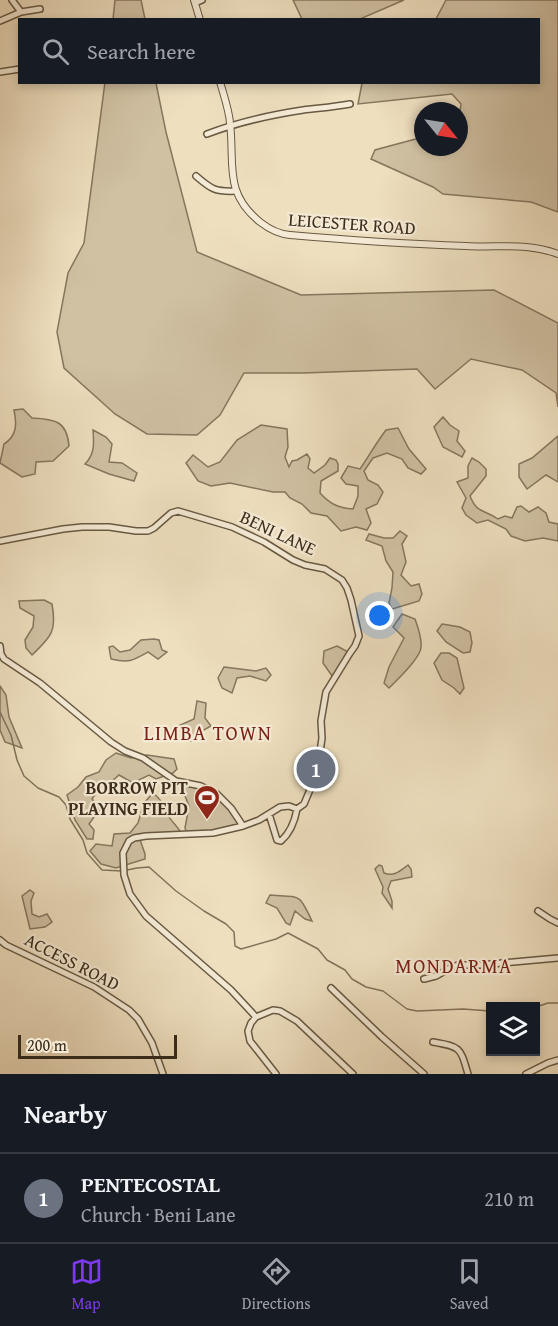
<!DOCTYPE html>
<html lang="en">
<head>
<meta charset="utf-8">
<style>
	:root { --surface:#171b24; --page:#20242c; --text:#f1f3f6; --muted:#9ea1a6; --line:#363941; --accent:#7c3aed }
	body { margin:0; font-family:"Gentium Book Plus",serif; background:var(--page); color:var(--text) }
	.controls { position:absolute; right:18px; bottom:18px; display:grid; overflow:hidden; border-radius:0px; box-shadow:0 3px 9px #0003 }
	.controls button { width:54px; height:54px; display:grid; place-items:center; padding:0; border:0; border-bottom:2px solid var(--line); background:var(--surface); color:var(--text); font:30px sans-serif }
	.compass { position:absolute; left:414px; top:102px; width:54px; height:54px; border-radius:50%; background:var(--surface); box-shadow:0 3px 9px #0003; rotate:120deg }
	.scale { position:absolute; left:18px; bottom:15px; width:159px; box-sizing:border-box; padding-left:6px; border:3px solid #3c2c1a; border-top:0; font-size:16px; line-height:21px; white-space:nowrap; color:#3c2c1a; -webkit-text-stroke:4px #f4ead5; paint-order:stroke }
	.you { position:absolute; left:380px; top:616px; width:21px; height:21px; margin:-15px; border:4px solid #fff; border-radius:50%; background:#1a73e8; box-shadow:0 0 0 9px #1a73e833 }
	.badge { display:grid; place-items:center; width:39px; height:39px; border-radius:50%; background:var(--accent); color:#fff; font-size:20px; font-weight:700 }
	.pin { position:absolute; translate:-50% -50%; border:3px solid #fff; box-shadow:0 2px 6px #0006 }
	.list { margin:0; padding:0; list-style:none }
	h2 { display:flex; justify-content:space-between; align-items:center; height:78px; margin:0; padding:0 24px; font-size:26px }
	h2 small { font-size:20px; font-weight:400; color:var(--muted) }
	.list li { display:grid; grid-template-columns:39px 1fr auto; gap:18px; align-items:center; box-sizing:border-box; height:90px; padding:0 24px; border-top:2px solid var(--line) }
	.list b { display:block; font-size:22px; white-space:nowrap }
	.list p { margin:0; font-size:20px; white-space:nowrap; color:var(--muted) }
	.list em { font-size:20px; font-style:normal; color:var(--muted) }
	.icon { flex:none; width:33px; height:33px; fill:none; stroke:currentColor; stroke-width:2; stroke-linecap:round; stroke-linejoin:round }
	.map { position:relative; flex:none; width:558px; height:1074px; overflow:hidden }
	.search { position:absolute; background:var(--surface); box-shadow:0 3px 9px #0003; left:18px; right:18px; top:18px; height:66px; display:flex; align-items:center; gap:15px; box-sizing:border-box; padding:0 21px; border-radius:0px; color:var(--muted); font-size:22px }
	.sheet { height:168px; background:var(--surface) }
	nav { display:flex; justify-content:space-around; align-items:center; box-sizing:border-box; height:84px; border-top:2px solid var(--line); background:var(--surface); font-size:16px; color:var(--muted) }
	nav a { display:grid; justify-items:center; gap:3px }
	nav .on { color:var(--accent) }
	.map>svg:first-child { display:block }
</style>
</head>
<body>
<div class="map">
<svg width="558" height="1074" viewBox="0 0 558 1074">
	<rect width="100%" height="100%" fill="#eedfbf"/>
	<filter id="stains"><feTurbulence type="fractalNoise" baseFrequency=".00333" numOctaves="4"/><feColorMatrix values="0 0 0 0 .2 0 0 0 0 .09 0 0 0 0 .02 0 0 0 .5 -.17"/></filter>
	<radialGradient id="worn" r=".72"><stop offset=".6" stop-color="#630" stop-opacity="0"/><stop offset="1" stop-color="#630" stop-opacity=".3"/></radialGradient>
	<path fill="#d0c1a3" stroke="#86765e" stroke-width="1.5" d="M115,0H141L145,19H113Z
		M293,0H404L360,19H302Z
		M446,0H558V212L531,202L443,194L433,187L371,159L375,150L423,137V147H459V118L461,104L452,94L358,104L362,83L538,82V20L436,19Z
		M105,82L156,83L166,132L197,252L301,295L494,290L558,323V407L556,393L522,370L471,359L435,389L417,369L303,373H244L220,415L197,435L147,434L115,414L64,368L57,332L68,273L84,243Z
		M23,409L32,418C55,419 67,421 69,446L53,461L36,462L35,474L22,477L0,463L4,444C17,436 17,424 14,410Z
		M443,417L450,425L459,431L457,441L465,451L462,457L443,447L434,427Z
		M261,425L287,429L288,447L285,457L289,467L292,461L297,460L307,454L310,459L308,468L314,473L325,465L330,458L336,460L338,464V471L321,481L320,493C330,504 338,508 353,509L358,496V486L346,484L341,478L348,466L360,469C369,456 376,443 386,430L398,428L409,449L426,469L421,474L408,468L402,459L387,453L373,458L364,471L368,480L378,485L383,492L377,504L366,509L371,523L367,530L356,527L341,531L327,516L311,513L302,504L290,498L285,492H273L230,483L211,486L198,481L186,463L193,455L208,467L220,462L237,440Z
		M93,430L106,437L112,444L109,462L122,463L137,473L134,481L109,474L85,464C95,454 94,443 93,430Z
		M558,436V482L546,475L527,489L519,477V464L532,458Z
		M472,458L479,462L486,469V476L470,496C477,514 484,509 498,519L505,516L512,518L517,507L521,506L529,512L538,507L546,513L549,522L558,524V541L543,538L525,541L511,536L506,529L488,520L477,523L466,515L462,508L466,498L457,482L468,478V466Z
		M400,531L407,536L402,544L406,562L401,575L411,586L419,584L422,594L419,601L392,609L389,603L392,588L393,572L386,561L382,546L366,540L369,534L384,538H393Z
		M44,600L52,604C57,631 51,637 32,655L26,648L25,640L33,627L34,616L20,608L19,601Z
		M402,614L415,619C418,628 422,637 421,647C421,658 397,680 389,688L384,683L389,667L404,638L393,627Z
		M442,624L460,627L470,632L472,643L470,652L463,653L446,642L437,631Z
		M154,639L159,640L162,650L167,652L158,659L148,652C132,661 129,663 111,659L109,647L113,646L120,652L130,650L141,640Z
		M337,646L350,653L335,680L323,663L324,651Z
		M441,653H449L457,658L464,688L460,694L454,688L442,680L434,663Z
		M224,667L256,671L266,668L271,675L266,681L250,676L237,678L232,693L222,688L218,678Z
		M0,686L6,695L9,717L22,748L5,742L0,730Z
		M197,701L206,703L205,718L211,726L200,732L192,741L187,740L178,726L194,719Z
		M116,753L131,758L147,755L174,759L177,769L173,773L156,779L149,775L133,783L119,775L111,782L100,787L92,799L98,806L100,812L94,817L89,824L94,830L93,839H87L75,820L67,795L78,787L86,777L99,772L106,760Z
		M182,782L217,794L243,826L187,834L185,828L189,806L181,786Z
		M153,793C165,803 160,803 167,814C171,821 178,827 182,834L139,837L145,854V859L116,868L101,864L90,851L96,844L112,846L114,834L130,833L138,823L144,803Z
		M379,865L382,866L384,873C394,877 400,871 408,865L411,869L412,877L391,881L388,889L392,901V908L382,893L383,887L375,869Z
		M30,890L34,893L31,901L32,914L39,917L47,914L52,922L45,927L30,929L22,896Z
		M270,895C300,898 298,891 312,921L305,919L295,911L290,925L286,923L277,908L266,903Z"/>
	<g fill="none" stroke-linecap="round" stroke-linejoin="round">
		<path stroke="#82735b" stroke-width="1.5" d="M0,712L11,735L17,760L24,776L38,788L59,797L66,805L70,819L83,840L87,853L102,870L122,871
			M127,870L137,868L149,867L176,891L204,911L226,924L234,932L235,946L241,949L276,939L288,933L318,949L327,960L345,970L352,979L366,987L383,991L407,1009L417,1011L463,1009L490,1011
			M536,1007L548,1003H558"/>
		<defs>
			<path id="minor" d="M12,0L21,12L40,9
				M195,3L202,0
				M0,21L21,12
				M0,72L20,69
				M207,134C238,122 270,115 303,110C319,108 334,107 350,104
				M196,176C211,189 215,192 236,191
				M0,541L63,529L82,527H109L136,531H148L154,528L171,513L178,511L232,527L264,542L293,560L305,565L325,569L342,580L347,588L351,600L359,636L355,646L350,653L326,692L321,721L322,738L317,773L304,804L297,809L289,806L280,807L259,820L243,826L213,833L146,836L134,838L129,841L123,853L124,875L130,894L146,916L231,990L256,1017
				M0,646L1,654L4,659L40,683L111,742L125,751L143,758L176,781L201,786L217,794L231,808L243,826
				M269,814L277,840L281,841C290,833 295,820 297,809
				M538,911L550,919L558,923
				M0,940L6,945L94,987L129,1010L138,1019L152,1043L163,1074
				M424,979L436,976L452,967L458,965H481L558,958
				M331,988L382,1037L424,1074
				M433,1042C461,1047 460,1047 468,1074
				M276,1074L250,1041L248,1031L251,1023L256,1017L273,1010L280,1011L297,1021L353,1074
				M526,1074L548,1063L558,1060"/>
			<path id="tertiary" d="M194,0L200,20
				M220,82C224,96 229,110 230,123C235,164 223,192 260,222C269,229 278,234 290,235C348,240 407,244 466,246C498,248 527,242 558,254"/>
		</defs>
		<use href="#minor" stroke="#685943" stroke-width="8"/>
		<use href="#tertiary" stroke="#685943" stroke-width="8"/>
		<use href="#minor" stroke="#f4ead5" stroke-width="5"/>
		<use href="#tertiary" stroke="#f4ead5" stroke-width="6"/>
	</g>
	<defs>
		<symbol id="stadium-pin" viewBox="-11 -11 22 30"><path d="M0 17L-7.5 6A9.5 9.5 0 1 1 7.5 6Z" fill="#8f2418" stroke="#f4ead5"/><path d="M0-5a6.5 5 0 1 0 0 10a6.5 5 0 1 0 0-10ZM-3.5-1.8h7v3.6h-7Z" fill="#fff"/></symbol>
	</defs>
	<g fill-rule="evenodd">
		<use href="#stadium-pin" x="192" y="783" width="30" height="40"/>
	</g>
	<g text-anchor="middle" stroke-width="4.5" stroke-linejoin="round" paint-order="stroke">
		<g font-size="18" fill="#3c2c1a" stroke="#f4ead5">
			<text transform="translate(352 224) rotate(4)" y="6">LEICESTER ROAD</text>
			<text transform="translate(278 533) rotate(25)" y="6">BENI LANE</text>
			<text transform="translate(72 962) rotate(27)" y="6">ACCESS ROAD</text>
		</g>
		<g font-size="18" font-weight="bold" fill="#3c2c1a" stroke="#f4ead5" text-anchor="end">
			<text x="188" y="794">BORROW PIT<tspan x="188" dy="21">PLAYING FIELD</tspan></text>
		</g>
		<g font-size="20" letter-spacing="1.5" fill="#7a1f14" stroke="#f4ead5">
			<text x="208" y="740">LIMBA TOWN</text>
			<text x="454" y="973">MONDARMA</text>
		</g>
	</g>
	<rect width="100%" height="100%" filter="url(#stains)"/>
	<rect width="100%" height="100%" fill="url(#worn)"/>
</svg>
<div class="controls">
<button><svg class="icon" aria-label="layers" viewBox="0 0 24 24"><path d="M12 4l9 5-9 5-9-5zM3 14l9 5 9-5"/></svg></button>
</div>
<svg class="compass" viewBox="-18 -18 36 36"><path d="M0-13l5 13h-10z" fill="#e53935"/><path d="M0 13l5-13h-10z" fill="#9ea1a6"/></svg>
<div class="scale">200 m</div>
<div class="you"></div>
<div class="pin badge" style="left:316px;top:769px;background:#6b7280">1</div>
<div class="search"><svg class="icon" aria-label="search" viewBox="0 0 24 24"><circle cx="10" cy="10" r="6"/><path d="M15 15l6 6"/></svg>Search here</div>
</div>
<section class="sheet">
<h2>Nearby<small></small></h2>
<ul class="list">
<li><span class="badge" style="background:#6b7280">1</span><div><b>PENTECOSTAL</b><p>Church · Beni Lane</p></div><em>210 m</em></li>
</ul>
</section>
<nav>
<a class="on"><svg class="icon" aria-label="map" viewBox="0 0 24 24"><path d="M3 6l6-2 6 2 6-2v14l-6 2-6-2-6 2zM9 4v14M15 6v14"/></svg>Map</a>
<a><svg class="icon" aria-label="directions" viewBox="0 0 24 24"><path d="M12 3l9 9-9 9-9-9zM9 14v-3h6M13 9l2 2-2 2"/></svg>Directions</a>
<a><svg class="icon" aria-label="saved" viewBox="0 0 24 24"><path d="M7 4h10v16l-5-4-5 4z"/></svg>Saved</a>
</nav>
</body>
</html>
